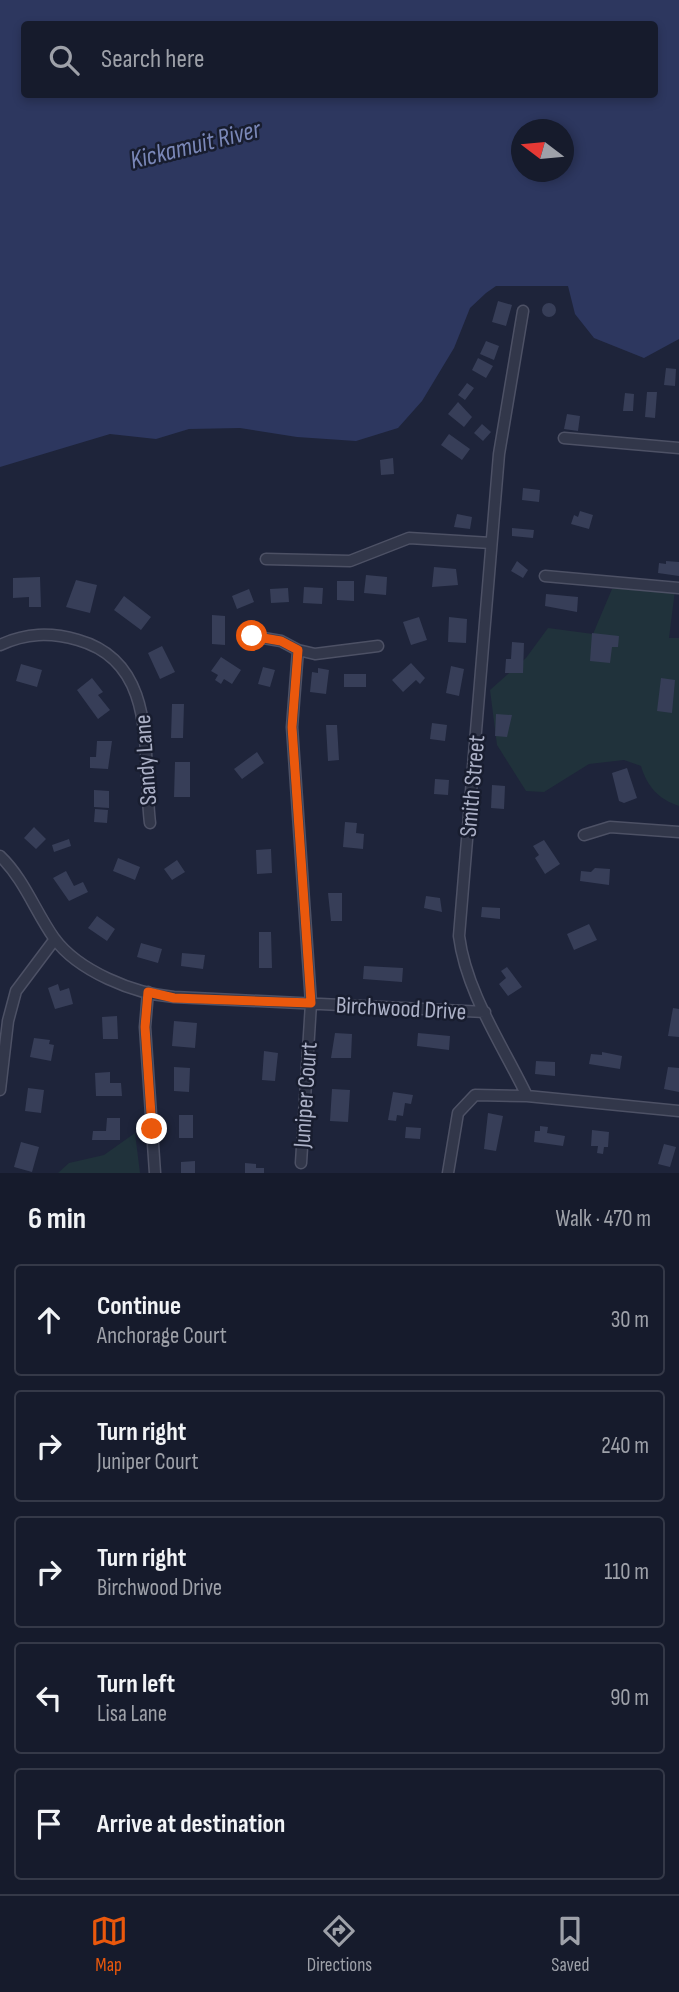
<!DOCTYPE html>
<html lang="en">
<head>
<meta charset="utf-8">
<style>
	:root { --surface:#161b2c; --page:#232838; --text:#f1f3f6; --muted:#9ea1a9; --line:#353948; --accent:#ea580c }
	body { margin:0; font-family:"Sofia Sans Condensed",sans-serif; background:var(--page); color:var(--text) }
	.compass { position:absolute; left:511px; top:119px; width:63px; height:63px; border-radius:50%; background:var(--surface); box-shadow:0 4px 10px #0003; rotate:286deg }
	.stop { position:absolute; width:21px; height:21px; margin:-16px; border:5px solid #ea580c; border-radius:50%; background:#fff }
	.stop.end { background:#ea580c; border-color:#fff; box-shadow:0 2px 7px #0008 }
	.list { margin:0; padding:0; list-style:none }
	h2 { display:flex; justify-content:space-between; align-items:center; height:91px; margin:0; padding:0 28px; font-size:30px }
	h2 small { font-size:23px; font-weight:400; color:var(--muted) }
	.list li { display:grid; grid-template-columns:46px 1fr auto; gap:21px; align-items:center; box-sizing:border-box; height:112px; margin:0 14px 14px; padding:0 14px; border:2px solid var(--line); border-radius:7px }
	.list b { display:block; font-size:26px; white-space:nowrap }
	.list p { margin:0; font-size:23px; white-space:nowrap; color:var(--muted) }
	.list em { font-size:23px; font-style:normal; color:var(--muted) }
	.icon { flex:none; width:38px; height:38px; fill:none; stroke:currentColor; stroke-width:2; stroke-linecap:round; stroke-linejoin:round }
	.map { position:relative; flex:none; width:679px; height:1173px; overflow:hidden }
	.search { position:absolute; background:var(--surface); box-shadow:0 4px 10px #0003; left:21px; right:21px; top:21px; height:77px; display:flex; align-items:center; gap:18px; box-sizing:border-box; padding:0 24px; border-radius:7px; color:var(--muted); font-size:26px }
	.sheet { height:721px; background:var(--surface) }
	nav { display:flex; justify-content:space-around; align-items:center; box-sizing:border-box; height:98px; border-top:2px solid var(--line); background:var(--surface); font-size:19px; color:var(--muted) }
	nav a { display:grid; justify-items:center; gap:4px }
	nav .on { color:var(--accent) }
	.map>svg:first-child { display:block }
</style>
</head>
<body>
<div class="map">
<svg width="679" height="1173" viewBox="0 0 679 1173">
	<rect width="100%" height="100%" fill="#1e243a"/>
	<path fill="#20323b" d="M633,587L675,590L669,638H679V806C658,799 647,786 641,766L624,760L589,764L544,792L526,791L497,745L490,690L526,658L548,628L593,634L612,589Z
		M135,1133L140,1173H58L69,1163L104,1155Z"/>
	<path fill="#2d375f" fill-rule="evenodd" d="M0,0H679V339L644,358L594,338L575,314L568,286H496L486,293L470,308L454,348L422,401L398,428L356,441L297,437L240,428L189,429L156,439L110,434L0,467ZM24,24H654V94H24ZM522,130H564V172H522Z"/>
	<path fill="#373e58" d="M498,301L512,305L506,326L492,322Z
		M542 310a7 7 0 1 1 14 0a7 7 0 1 1-14 0Z
		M486,341L499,346L494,360L480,354Z
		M478,358L493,366L486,378L472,370Z
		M666,368L676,369L675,386L664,385Z
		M467,383L474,388L465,400L458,395Z
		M647,392H657L655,418L645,417Z
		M625,393L634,394L633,411H623Z
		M458,402L472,417L464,427L448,414Z
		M567,414L580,416L578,431L564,429Z
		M482,424L491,432L483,441L474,433Z
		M449,434L470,449L462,460L441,445Z
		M393,458L394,474L381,475L380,460Z
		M523,488L540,490L539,502L522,500Z
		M580,511L593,515L589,529L571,524L574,515L578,517Z
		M457,514L472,517L470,529L454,527Z
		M512,528L534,530L533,538L512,536Z
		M517,561L528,570L523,578L511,571Z
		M666,561L679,562V576L658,573L659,563L666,564Z
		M434,567L456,569L458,585L432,587Z
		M366,575L387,577L386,595L364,593Z
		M40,577L41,607H29V597L13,598V578Z
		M76,580L97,585L90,613L66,607Z
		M337,581H354V601L337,600Z
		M304,587L323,588L322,604L303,603Z
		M288,588L289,602L271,603L270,589Z
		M249,589L254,602L237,609L232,596Z
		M546,594L578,597L577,612L545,606Z
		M124,596L151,617L141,630L114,610Z
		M212,615L225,616V645L212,644Z
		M419,617L427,640L411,645L403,622Z
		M449,617L467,619L466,643L448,642Z
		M592,633L619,636L618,647H612L610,663L590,661Z
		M512,642L524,643L523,673H505L506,659H511Z
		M162,646L175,672L160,679L148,653Z
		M221,657L241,670L232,684L224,679L221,684L215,680L218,675L211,671Z
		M411,663L425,678L420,684L416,680L403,692L392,680Z
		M21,664L42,670L37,687L16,681Z
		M451,666L464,669L459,696L446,693Z
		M263,667L275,670L270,687L258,684Z
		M318,668L329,670L326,694L310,692L312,672L318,673Z
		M344,674H366V687H344Z
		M92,678L103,692L98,695L110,710L98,719L77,690Z
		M661,678L675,680L672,713L657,711Z
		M172,704H184L183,738H171Z
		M496,714L512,715L507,737L495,736Z
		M432,723L447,725L445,741L430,739Z
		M326,725H337L339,760L328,761Z
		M97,741H112L108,769L90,768V757H96Z
		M257,752L264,763L242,779L234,769Z
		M175,762H190V797H174Z
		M627,768L637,798L624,803L619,801L612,773Z
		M435,779L449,780L448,795L434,794Z
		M492,785L505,786L504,809L491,808Z
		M94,790L109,791V808L94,807Z
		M95,809L108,810L107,823L94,822Z
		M345,822L357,823L356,833L364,834L363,849L343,847Z
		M34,827L46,839L36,849L24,838Z
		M69,839L71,846L54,852L52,845Z
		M544,840L560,864L545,874L535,858L539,855L533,846Z
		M271,849L272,873L257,874L256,850Z
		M118,858L140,867L135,880L113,871Z
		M177,860L185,872L172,880L164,869Z
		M595,868L610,869L609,885L580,881L581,871L591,872Z
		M66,871L74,886L83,882L88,892L69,901L53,878Z
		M328,893H342V921H331Z
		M426,896L440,898L442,912L424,908Z
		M482,907L500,908V919L481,917Z
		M97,916L115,929L107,941L88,928Z
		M589,924L597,940L574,950L567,934Z
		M259,932H271L272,968H259Z
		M141,943L162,949L158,963L137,957Z
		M182,953L205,955L203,969L181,966Z
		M364,966L403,968L402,982L363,979Z
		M507,967L522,987L508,996L499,984L506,978L501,971Z
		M58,984L60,991L69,988L73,1004L55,1009L48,988Z
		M673,1008L679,1009V1037L668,1036Z
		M117,1016L118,1039H103L102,1017Z
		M174,1021L197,1023L195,1048L172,1046Z
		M335,1033L352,1034L351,1058H331Z
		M418,1033L450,1036L449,1050L417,1046Z
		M34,1038L50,1040L49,1044L54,1045L51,1061L30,1057Z
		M264,1051L278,1053L275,1081L262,1080Z
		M602,1052L622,1056L620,1069L589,1064L591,1054L602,1055Z
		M536,1061L555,1062V1076L535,1074Z
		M174,1067L190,1068L189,1092L174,1091Z
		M668,1067L679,1068V1092L664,1089Z
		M110,1072V1083H121L122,1096H96L95,1073Z
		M28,1088L44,1090L41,1113L25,1111Z
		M332,1089L350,1090L348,1122L330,1121Z
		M393,1092L413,1095L411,1104L405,1103L403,1116L397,1115L396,1121L388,1120Z
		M488,1113L503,1116L496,1151L484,1149Z
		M179,1115H193V1138H179Z
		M107,1118H120V1140H92L93,1131H106Z
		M540,1126L548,1127L547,1133L565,1136L563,1146L534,1142L535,1131H540Z
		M406,1127L421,1128L420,1139L405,1138Z
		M592,1130L609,1132L608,1147H604L603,1154L597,1153L598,1146H591Z
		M21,1142L39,1147L32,1172L14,1167Z
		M664,1144L676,1147L670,1167L658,1164Z
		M195,1161V1173H181V1162Z
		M245,1163L256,1164V1168H264V1173H245Z"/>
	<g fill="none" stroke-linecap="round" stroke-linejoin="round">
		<defs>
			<path id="minor" d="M523,311L499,454L459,936C466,992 503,1046 527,1096
				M564,438L679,448
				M266,559L350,561L409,538L491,543
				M545,576L679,588
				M252,636L281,641L298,650L315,654L378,646
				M0,645C26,633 50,632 78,640C160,663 142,758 150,823
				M298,650L292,727L311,1003L301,1163
				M584,835L610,827L679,832
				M0,856C24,879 35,911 54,938C78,971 134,994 174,997L485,1012
				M148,992L145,1027L155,1173
				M0,1090L8,1021L16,991L55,939
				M448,1173L458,1113L475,1095L527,1096L679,1111"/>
		</defs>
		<use href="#minor" stroke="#4d5165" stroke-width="13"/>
		<use href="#minor" stroke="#32374a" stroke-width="10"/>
	</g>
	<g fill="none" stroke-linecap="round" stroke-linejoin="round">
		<path stroke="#ea580c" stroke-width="9" d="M152,1129L145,1027L148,992L174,998L311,1003L292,727L298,650L281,641L252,636"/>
	</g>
	<g text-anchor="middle" stroke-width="5" stroke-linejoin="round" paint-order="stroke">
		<g font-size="24" fill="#acb1c7" stroke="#181d2f">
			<text transform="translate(145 760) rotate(-94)" y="8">Sandy Lane</text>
			<text transform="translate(472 786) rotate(-85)" y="8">Smith Street</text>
			<text transform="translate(401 1008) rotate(3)" y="8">Birchwood Drive</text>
			<text transform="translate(305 1095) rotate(-86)" y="8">Juniper Court</text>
		</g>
		<g font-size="26" font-style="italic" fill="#7a87b7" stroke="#181d2f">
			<text transform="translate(195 144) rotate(-14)" y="9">Kickamuit River</text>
		</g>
	</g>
</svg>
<svg class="compass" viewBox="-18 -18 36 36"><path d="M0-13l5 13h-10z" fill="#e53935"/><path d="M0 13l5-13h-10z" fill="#9ea1a9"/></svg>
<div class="stop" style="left:252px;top:636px"></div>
<div class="stop end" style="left:152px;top:1129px"></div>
<div class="search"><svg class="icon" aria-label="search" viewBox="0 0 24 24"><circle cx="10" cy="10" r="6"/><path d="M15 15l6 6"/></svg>Search here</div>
</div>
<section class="sheet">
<h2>6 min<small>Walk · 470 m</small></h2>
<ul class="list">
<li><svg class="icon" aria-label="ahead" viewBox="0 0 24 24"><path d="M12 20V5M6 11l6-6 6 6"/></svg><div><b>Continue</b><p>Anchorage Court</p></div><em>30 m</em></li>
<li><svg class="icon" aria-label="right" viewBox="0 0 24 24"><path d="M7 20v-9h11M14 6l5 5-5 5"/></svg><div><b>Turn right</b><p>Juniper Court</p></div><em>240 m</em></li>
<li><svg class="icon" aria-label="right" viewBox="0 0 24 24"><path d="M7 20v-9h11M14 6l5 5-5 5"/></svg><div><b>Turn right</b><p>Birchwood Drive</p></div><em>110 m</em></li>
<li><svg class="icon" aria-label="left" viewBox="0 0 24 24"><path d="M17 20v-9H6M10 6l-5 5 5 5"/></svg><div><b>Turn left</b><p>Lisa Lane</p></div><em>90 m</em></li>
<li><svg class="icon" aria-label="arrive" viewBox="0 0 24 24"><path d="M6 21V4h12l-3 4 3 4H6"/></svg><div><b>Arrive at destination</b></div></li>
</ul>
</section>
<nav>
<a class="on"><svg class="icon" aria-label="map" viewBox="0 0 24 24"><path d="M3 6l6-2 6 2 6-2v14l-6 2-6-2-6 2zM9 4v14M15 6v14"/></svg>Map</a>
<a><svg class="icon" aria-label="directions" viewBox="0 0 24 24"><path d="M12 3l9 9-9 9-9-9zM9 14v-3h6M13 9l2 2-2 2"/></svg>Directions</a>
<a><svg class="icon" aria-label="saved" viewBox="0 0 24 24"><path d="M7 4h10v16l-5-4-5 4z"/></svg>Saved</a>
</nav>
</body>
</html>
